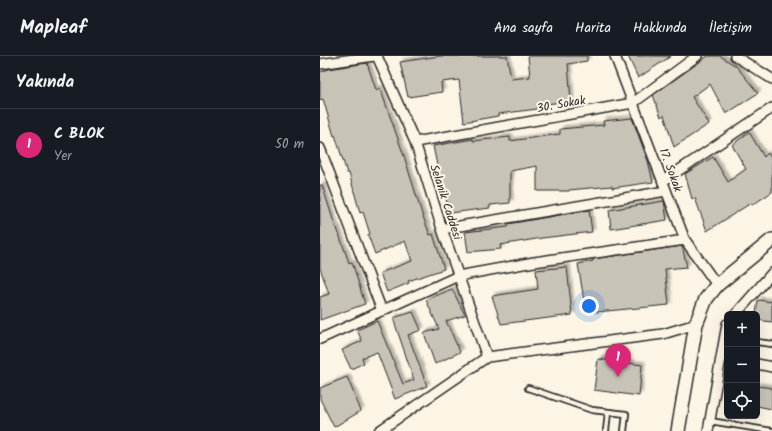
<!DOCTYPE html>
<html lang="tr">
<head>
<meta charset="utf-8">
<style>
	:root { --surface:#171b24; --page:#20242c; --text:#f1f3f6; --muted:#9ea1a6; --line:#363941; --accent:#db2777 }
	body { margin:0; font-family:Kalam,sans-serif; background:var(--page); color:var(--text) }
	.controls { position:absolute; right:12px; bottom:12px; display:grid; overflow:hidden; border-radius:6px; box-shadow:0 4px 16px #0002 }
	.controls button { width:36px; height:36px; display:grid; place-items:center; padding:0; border:0; border-bottom:1px solid var(--line); background:var(--surface); color:var(--text); font:20px sans-serif }
	.you { position:absolute; left:269px; top:250px; width:14px; height:14px; margin:-10px; border:3px solid #fff; border-radius:50%; background:#1a73e8; box-shadow:0 0 0 6px #1a73e833 }
	.badge { display:grid; place-items:center; width:26px; height:26px; border-radius:50%; background:var(--accent); color:#fff; font-size:13px; font-weight:700 }
	.pin { position:absolute; translate:-50% -33px; filter:drop-shadow(0 1px 2px #0008) }
	.pin::after { content:''; position:absolute; top:21px; width:14px; height:12px; background:inherit; clip-path:polygon(0 0,100% 0,50% 100%) }
	.list { margin:0; padding:0; list-style:none }
	h2 { display:flex; justify-content:space-between; align-items:center; height:52px; margin:0; padding:0 16px; font-size:17px }
	h2 small { font-size:13px; font-weight:400; color:var(--muted) }
	.list li { display:grid; grid-template-columns:26px 1fr auto; gap:12px; align-items:center; box-sizing:border-box; height:72px; padding:0 16px; border-top:1px solid var(--line) }
	.list b { display:block; font-size:15px; white-space:nowrap }
	.list p { margin:0; font-size:13px; white-space:nowrap; color:var(--muted) }
	.list em { font-size:13px; font-style:normal; color:var(--muted) }
	.icon { flex:none; width:22px; height:22px; fill:none; stroke:currentColor; stroke-width:2; stroke-linecap:round; stroke-linejoin:round }
	.map { position:relative; flex:none; width:452px; height:375px; overflow:hidden }
	header { display:flex; align-items:center; gap:24px; box-sizing:border-box; height:56px; padding:0 20px; background:var(--surface); border-bottom:1px solid var(--line) }
	header strong { font-size:19px }
	nav { display:flex; gap:22px; margin-inline-start:auto; font-size:14px }
	main { display:flex }
	aside { flex:1; background:var(--surface) }
	.map>svg:first-child { display:block }
</style>
</head>
<body>
<header>
<strong>Mapleaf</strong>
<nav><a>Ana sayfa</a><a>Harita</a><a>Hakkında</a><a>İletişim</a></nav>
</header>
<main>
<aside>
<h2>Yakında<small></small></h2>
<ul class="list">
<li><span class="badge">1</span><div><b>C BLOK</b><p>Yer</p></div><em>50 m</em></li>
</ul>
</aside>
<div class="map">
<svg width="452" height="375" viewBox="0 0 452 375">
	<defs>
		<filter id="shadow"><feDropShadow dx="3" dy="-3" stdDeviation="1" flood-color="#0004"/></filter>
	</defs>
	<rect width="100%" height="100%" fill="#fcf5e5"/>
	<filter id="ink" filterUnits="userSpaceOnUse"><feTurbulence type="fractalNoise" baseFrequency=".025" numOctaves="2"/><feDisplacementMap in="SourceGraphic" scale="8" xChannelSelector="R" yChannelSelector="G"/><feConvolveMatrix kernelMatrix="1 2 1 2 8 2 1 2 1" color-interpolation-filters="sRGB"/></filter>
	<g filter="url(#ink)">
		<path fill="#c8c3b7" stroke="#2b2b2b" filter="url(#shadow)" d="M120,0H187L191,23L210,21L208,0H267V5L248,8L251,45L217,49V53L178,58V60L144,66L139,24L121,26L122,36L88,41L80,6Z
			M308,0H351L318,22Z
			M388,0H400L416,10L438,37L406,58L390,28L372,41L389,68L354,91L344,59L341,61L333,39Z
			M47,7L56,34L60,32L84,100L102,158L110,179L113,178L124,213L88,225L89,227L67,236L60,217L92,205L85,185L55,198L48,179L50,178L43,156L40,157L29,117H27L15,79L14,80L3,43L0,44V16L9,13Z
			M312,62L328,105L333,126L292,132V130L249,134V135H217V110L190,115V147L170,149V152L130,157L119,119L113,90L153,83V85L190,81V85L240,78V73L284,69L283,65Z
			M429,76L444,101L448,97L452,104V136L432,149L431,147L387,175L375,142L372,143L365,118L393,101L408,126L426,113L412,89Z
			M0,129H2L16,173L17,172L29,207L32,206L45,248L0,264V241L9,238L0,212Z
			M344,145L347,164L291,173L289,154Z
			M269,154L272,176L222,182L180,189L181,193L148,196L145,176L188,171V168Z
			M362,190L367,211L345,213L349,249L266,257L258,208L273,205V203Z
			M247,211L252,259L181,268L172,240L218,233L216,214Z
			M132,233L145,259L126,265L140,296L115,308L104,277L119,273L106,244Z
			M438,244L452,246V266L437,264V258H436Z
			M93,256L101,274L88,279L107,330L75,343L57,296L42,302L44,307L31,313L22,294L42,285L37,274L57,265L83,328L94,324L73,262Z
			M278,303L322,309L319,340L274,334Z
			M27,321L41,355L14,371L0,343V332Z
			M437,330L452,332V353L437,350Z"/>
		<g fill="none" stroke-linecap="round" stroke-linejoin="round">
			<defs>
				<path id="lane" d="M437,286L452,288
					M208,332L272,354L306,358L304,375
					M390,365L452,375
					M286,375L288,356"/>
				<path id="street" d="M57,0L95,86L122,173L167,301
					M295,0L365,184L397,229
					M415,0L452,23
					M0,8L54,0
					M95,86L313,47L377,0
					M0,92L62,255
					M343,125L452,52
					M122,173L346,135
					M416,258L452,217
					M0,283L138,220L214,206L365,184
					M437,308L452,311
					M59,375L167,301L343,278L376,268
					M388,375L407,268"/>
				<path id="secondary" d="M358,375L376,268L386,243L397,229L452,184"/>
			</defs>
			<use href="#lane" stroke="#2b2b2b" stroke-width="8"/>
			<use href="#street" stroke="#2b2b2b" stroke-width="12"/>
			<use href="#secondary" stroke="#2b2b2b" stroke-width="16"/>
			<use href="#lane" stroke="#fcf5e5" stroke-width="4.5"/>
			<use href="#street" stroke="#fcf5e5" stroke-width="9"/>
			<use href="#secondary" stroke="#fcf5e5" stroke-width="13"/>
		</g>
	</g>
	<g text-anchor="middle" stroke-width="4" stroke-linejoin="round" paint-order="stroke">
		<g font-size="12" fill="#2b2b2b" stroke="#fcf5e5">
			<text transform="translate(241 48) rotate(-10)" y="4">30. Sokak</text>
			<text transform="translate(351 114) rotate(70)" y="4">17. Sokak</text>
			<text transform="translate(126 146) rotate(72)" y="4">Selanik Caddesi</text>
		</g>
	</g>
</svg>
<div class="controls">
<button>+</button>
<button>−</button>
<button><svg class="icon" aria-label="locate" viewBox="0 0 24 24"><circle cx="12" cy="12" r="6"/><path d="M12 2v4M12 18v4M2 12h4M18 12h4"/></svg></button>
</div>
<div class="you"></div>
<div class="pin badge" style="left:298px;top:321px">1</div>
</div>
</main>
</body>
</html>
